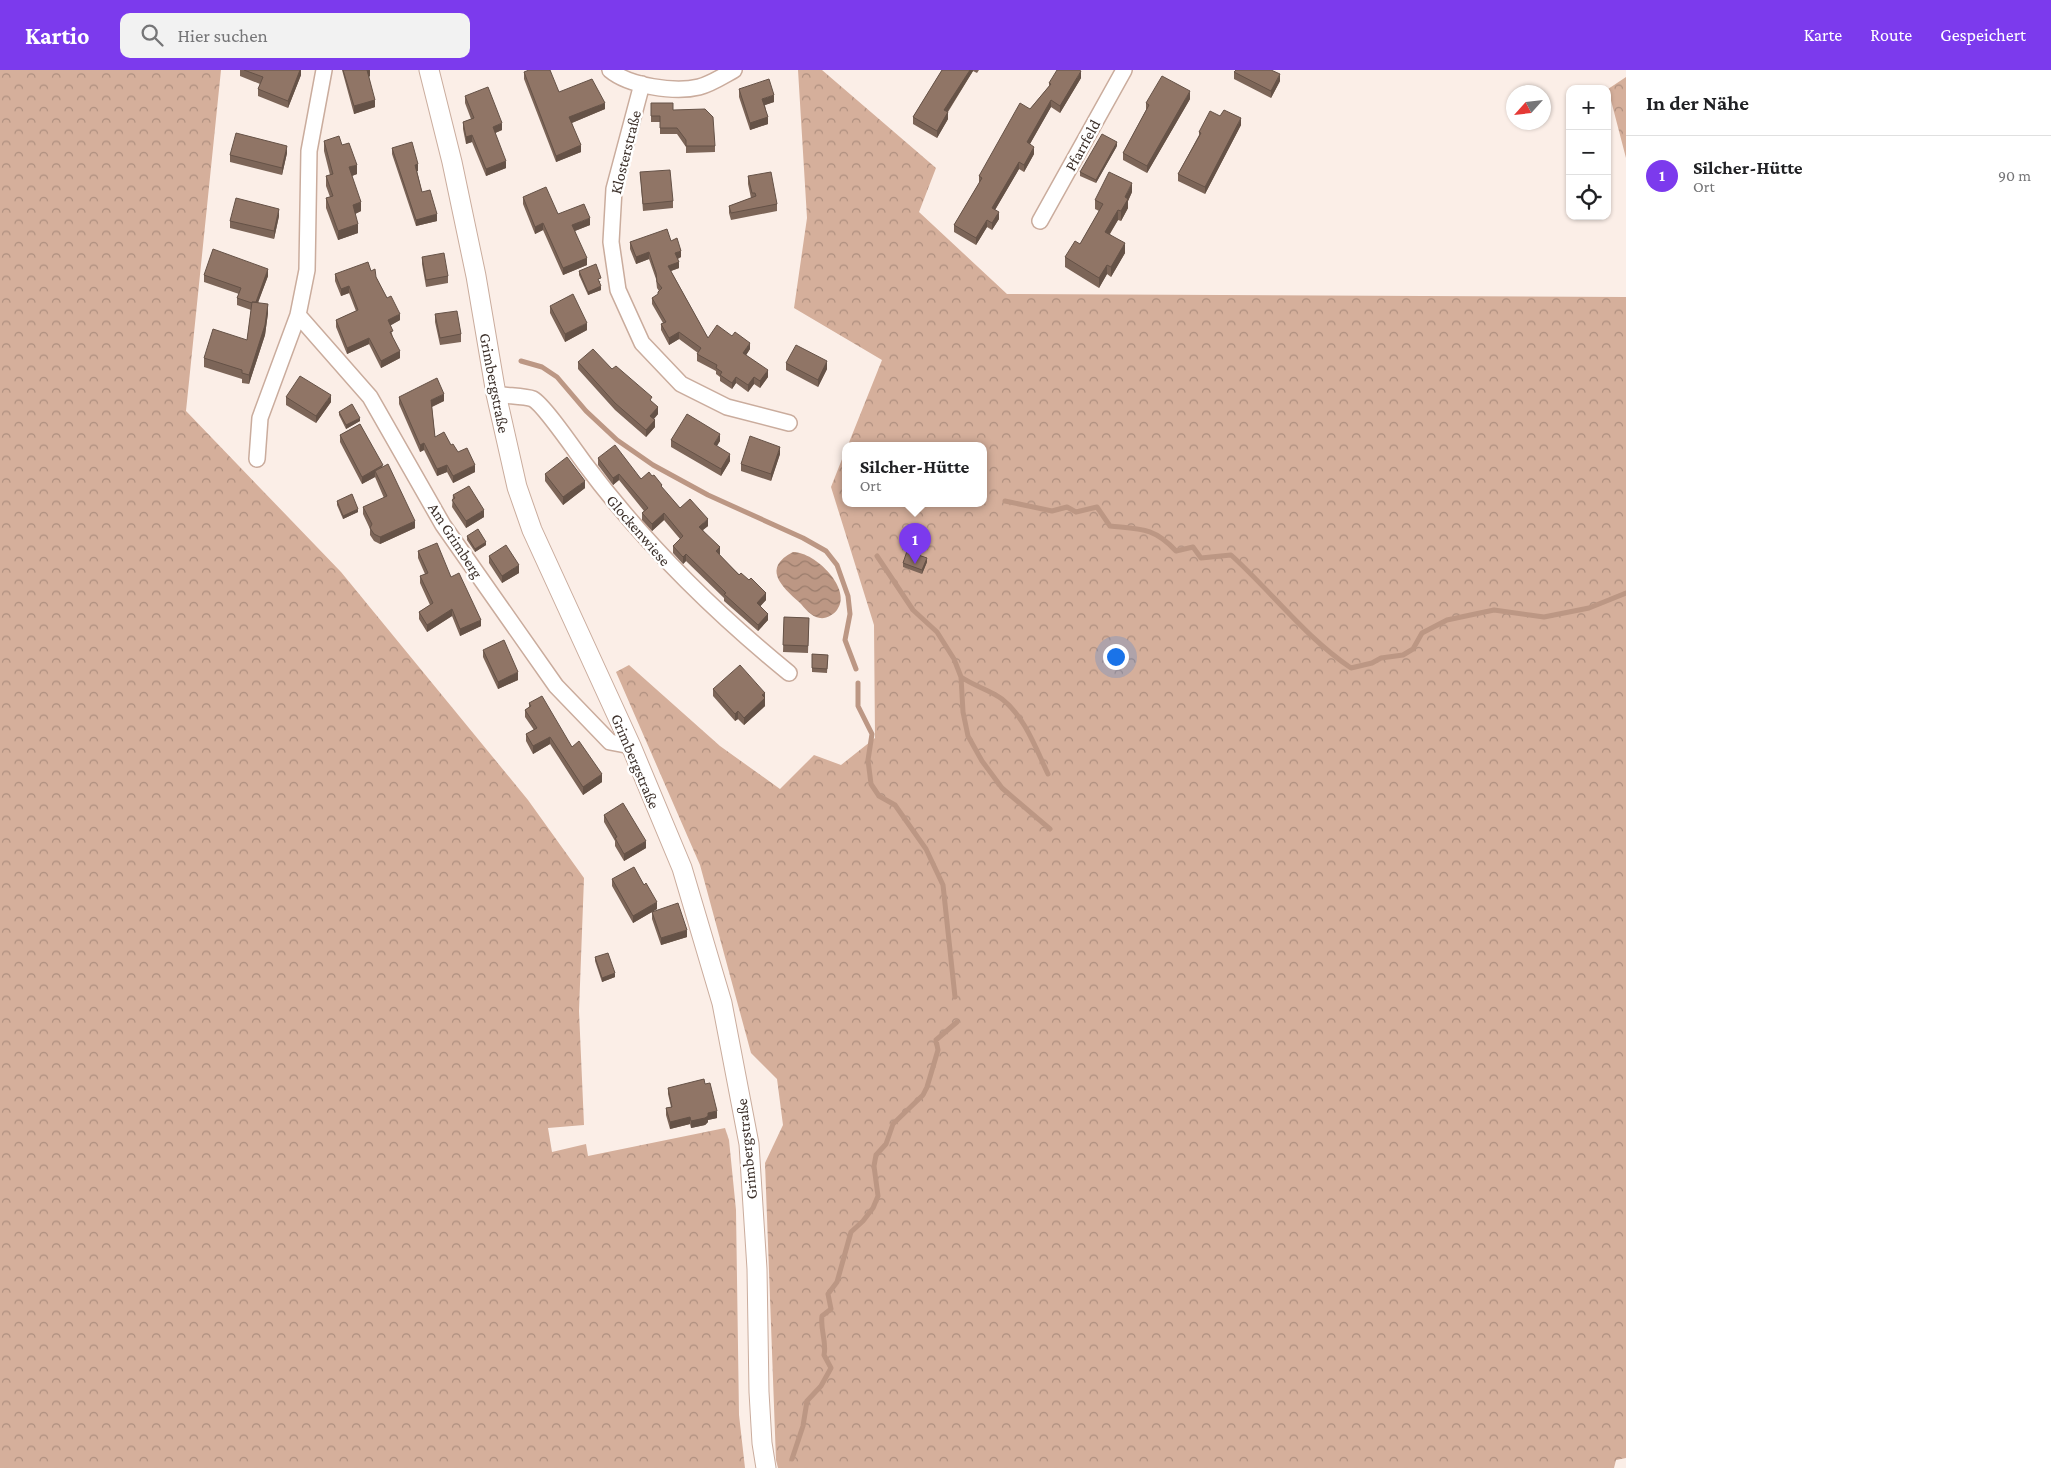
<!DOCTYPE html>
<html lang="de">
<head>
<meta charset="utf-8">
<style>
	:root { --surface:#fff; --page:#f2f2f2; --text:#202124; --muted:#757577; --line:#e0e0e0; --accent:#7c3aed }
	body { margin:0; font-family:"Crimson Pro",serif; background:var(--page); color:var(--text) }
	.controls { position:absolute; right:15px; top:15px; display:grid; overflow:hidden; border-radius:10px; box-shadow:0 1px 4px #0004 }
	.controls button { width:45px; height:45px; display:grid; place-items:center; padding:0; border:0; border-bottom:1px solid var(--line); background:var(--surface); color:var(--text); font:25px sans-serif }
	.compass { position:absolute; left:1506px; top:15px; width:45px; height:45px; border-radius:50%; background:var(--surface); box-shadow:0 1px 4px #0004; rotate:243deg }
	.you { position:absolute; left:1115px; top:586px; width:18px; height:18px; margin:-12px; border:4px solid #fff; border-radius:50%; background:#1a73e8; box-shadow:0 0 0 8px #1a73e833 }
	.badge { display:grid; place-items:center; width:32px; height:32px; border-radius:50%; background:var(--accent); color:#fff; font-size:16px; font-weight:700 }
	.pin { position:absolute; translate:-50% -41px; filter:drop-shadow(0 1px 2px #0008) }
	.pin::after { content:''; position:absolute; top:26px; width:18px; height:15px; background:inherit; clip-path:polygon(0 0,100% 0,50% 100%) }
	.popup { position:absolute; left:842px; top:372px; width:145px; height:65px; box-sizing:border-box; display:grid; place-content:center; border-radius:10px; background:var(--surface); filter:drop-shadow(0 1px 4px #0005); font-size:16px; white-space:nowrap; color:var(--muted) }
	.popup b { font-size:19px; color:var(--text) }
	.popup::after { content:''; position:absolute; left:50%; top:100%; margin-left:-10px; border:10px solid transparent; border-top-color:var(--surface) }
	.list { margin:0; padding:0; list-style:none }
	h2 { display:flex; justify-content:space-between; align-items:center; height:65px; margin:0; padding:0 20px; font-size:21px }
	h2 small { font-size:16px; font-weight:400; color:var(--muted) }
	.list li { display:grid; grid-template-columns:32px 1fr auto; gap:15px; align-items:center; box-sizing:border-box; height:80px; padding:0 20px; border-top:1px solid var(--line) }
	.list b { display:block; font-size:19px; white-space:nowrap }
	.list p { margin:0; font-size:16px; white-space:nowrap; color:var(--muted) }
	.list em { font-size:16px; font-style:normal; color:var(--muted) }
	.icon { flex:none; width:28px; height:28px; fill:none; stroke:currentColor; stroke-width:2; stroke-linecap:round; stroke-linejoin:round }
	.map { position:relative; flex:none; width:1626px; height:1398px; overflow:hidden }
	header { display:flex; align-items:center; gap:30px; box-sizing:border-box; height:70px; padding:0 25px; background:var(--accent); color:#fff }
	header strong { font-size:24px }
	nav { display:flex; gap:28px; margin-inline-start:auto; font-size:18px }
	.search { width:350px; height:45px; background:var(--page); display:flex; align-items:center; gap:12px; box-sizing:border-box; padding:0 18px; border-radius:10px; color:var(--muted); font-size:19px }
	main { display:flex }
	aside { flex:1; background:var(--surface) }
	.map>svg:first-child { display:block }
</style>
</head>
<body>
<header>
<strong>Kartio</strong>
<div class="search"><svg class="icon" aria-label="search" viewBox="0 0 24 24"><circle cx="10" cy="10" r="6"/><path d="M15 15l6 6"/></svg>Hier suchen</div>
<nav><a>Karte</a><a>Route</a><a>Gespeichert</a></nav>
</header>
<main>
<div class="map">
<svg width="1626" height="1398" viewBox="0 0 1626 1398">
	<defs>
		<pattern id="forest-crowns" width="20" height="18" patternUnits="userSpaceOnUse" patternTransform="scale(1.25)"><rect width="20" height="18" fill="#d5af9b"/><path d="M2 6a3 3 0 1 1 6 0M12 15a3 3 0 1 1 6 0" fill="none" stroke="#ae8f7f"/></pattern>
		<pattern id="water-waves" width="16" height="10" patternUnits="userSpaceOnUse" patternTransform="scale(1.25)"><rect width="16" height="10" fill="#bc9784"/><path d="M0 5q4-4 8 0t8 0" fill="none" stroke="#9a7c6c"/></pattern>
	</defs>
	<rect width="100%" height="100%" fill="#fbeee7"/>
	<path fill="url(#forest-crowns)" d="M0,0H221L186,341L341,502L528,730L584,808L579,941L584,1055L548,1058L552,1082L586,1074L588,1086L725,1058L729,1070L736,1140L739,1345L745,1398H0Z
		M798,0H822L936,98L919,142L1007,224L1626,227V1388L1616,1390L1614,1398H778L776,1390L765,1093L783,1055L777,1009L751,983L700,795L616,602L629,595L720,676L780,719L814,685L841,695L875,668L874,555L831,417L846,379V433H984V375H848L882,290L794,238L807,148Z
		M1626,7V88L1608,19Z"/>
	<path fill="url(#water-waves)" d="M793,482C816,482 853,520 837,540C833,545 826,549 820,548C811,547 805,538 799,532C781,516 762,498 793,482Z"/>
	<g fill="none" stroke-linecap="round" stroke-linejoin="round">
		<path stroke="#bc9784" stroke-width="5" d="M521,291L542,297L557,307L586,341L617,370L653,395L708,425L803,468L826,481L837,495L848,526L850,544L845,570L856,599
			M1005,431L1052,441L1067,437L1076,442L1097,437L1110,456C1140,459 1154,457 1176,481L1193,477L1201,488L1231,485C1272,522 1305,567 1351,598L1372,593L1381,588L1403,585L1413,579L1422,563L1447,550L1494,540L1544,547L1589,538L1626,523
			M877,486L913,540L937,562L954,589L961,607L963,642L968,666L982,691L1002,718L1050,759
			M961,607C974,616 990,620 1002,629C1025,647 1036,679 1048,704
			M858,613V636L872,664L868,690L871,714L879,726L895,735L926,779L943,815L955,927
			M792,1389L803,1356L807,1331L821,1316L831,1298L824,1285C827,1272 820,1260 822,1246L831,1239L828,1224L837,1212L851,1162L863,1151L873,1138L878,1126L874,1096L876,1085L886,1074L893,1054L923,1025L927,1017L938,980L936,970L957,952"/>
		<defs>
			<path id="minor" d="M610,0C629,16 675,23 699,17C711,14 723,6 734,0
				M642,14L614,119L611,172L618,220L642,273L681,314L727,337L789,353
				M1040,151L1124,0
				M298,245L370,327L443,455L556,616L610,672L631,676
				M496,324C505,326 525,326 533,329C544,335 576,382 585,394C644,473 713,541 789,603
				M257,389L260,348L298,245L307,200L309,81L324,0"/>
			<path id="tertiary" d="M429,0L452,92L476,206L496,324L517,417L532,460L631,676L682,798L722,933L749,1074L757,1199L759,1322L762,1373L766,1398"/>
		</defs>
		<use href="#minor" stroke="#caac9d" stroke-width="18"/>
		<use href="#tertiary" stroke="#caac9d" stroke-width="21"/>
		<use href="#minor" stroke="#fff" stroke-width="15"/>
		<use href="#tertiary" stroke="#fff" stroke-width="19"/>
	</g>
	<path fill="#7c6558" d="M240,0H301V5L288,38L258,26V19L260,14L240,6Z
		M342,0H370V6L369,7L375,37L354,44Z
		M942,0H979L977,3L973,1L948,42V49L937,68L913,54V47Z
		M524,2L559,22L605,39L572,53L581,82L556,92L524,9Z
		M1234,2L1280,11L1271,28L1234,9Z
		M1081,8L1060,43L1051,37L1030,74L1034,84L1024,102L1019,99L995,140L999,149L992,160L987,157L976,175L954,162V155L979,113V106L1030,39L1049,16V13Z
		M739,19L774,32L765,35L768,54L750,60L739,27Z
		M465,26L502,60L495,63L506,98L486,106L472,72L466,74L463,59V52L471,49L465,33Z
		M1190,29L1147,103L1123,90V83L1146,40V33Z
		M651,33L673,40L715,76V82L686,83V77L677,64H660V52H651Z
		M1220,46L1241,55L1205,124L1178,111V104L1199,65V62Z
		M324,71L342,75L357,104L352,106L361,141L355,144L358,163L338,170L326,138V128L330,127L326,116V106L330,105L324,81Z
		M1117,76L1096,113L1080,106V102Z
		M392,78L418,101H417L422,122L437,151L416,156L392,84Z
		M287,83L282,105L230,92V85Z
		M640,102L673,131V138L643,141Z
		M748,106L777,134V141L731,150L729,143V136L751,128L748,114Z
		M1132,122L1128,131V138L1121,151L1118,150L1110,164L1125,183L1111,207L1107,204L1099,218L1065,197V187L1080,174L1099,141L1095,139V130Z
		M523,127L558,144L590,155L575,161L587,195L563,205L543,160L535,164L523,134Z
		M279,146L274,169L230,158V151Z
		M671,171L681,187L678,189L679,198L671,201L708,268L750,279L746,285L768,307L760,318L754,314L748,322L736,313L732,319L720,311V307L716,304V301L697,291V284L698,283L679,269L669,275L661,260V254L663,253L652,234V228L658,225L659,221L657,218L656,209L649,189L636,194L630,179V172Z
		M422,187L448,206V213L426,217L422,194Z
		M371,201L376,207L387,228L400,250L390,255L393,268L400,288L381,298L369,274L347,284L336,257V250L356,241L349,223L341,226L335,211V204Z
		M579,201L601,212H599L601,220L588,225L579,205Z
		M204,205L268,206L258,232L268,243L265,265L249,314L242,313V309L204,297V288L247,270L251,240L237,235V228L239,224L204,212Z
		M550,236L587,260L565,272L550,243Z
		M435,244L461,264V272L440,275L435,252Z
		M578,292L612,299L652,332L658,344L654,349L655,357L646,367L615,340L578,299Z
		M786,293L827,299L818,317L786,300Z
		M286,327L331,332L316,353L286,335Z
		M399,327L444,331L432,337L435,367L451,375L475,402L453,413L447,402L437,406L424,380L420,382L399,334Z
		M339,342L360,351L346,359L339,345Z
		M360,354L415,458L380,474L374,471L370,465V459L363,444V437L384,428L375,407L362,414L340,372V365Z
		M671,370L720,371L716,376L730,391L721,406L671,377Z
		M780,384L771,411L741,401V394Z
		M598,388L662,418L680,438L708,456L703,460L720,484L719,485L766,530L760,536L768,550L758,561L724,531V528L686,491L683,494L673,483V476L680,469L664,450L652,461L642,450V443L644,441L619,410L613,415L598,395Z
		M545,404L585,418L563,435L545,411Z
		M453,425L484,447L466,458L452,437Z
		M337,431L358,442L343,449L337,435Z
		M467,466L486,475L475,482L467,470Z
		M418,481L451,507L481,556L460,566L452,546L427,562L419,549V542L430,535L420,513V506L425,504L418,488Z
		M489,486L519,503L502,513L489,493Z
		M927,492L922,504L903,497V493Z
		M784,547L809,548L808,583L783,582Z
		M483,580L518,610L498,619L483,587Z
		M812,584L828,585L827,603L812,602Z
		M713,619L765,623V636L744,655L738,649L735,651L713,626Z
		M529,633L572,677L602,712L583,725L550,674L533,684L526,671V664L534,660L525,647V640L529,637Z
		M604,745L646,778L624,791L615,776V771L604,752Z
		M612,809L657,839L652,842L687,867L661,875L652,849V842L633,853L612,816Z
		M595,887L615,907L602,912L595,891Z
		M705,1014L717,1048L708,1050V1052L705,1055L691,1058L690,1054L670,1059L666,1045V1038L671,1037L668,1024V1018Z"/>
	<path fill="#655247" d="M300,0H301V5L288,38V31Z
		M367,0H370V6L367,7Z
		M970,0H973V1L944,47V40Z
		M1081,1V8L1060,43V36Z
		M1280,4V11L1271,28V21Z
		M1190,21V29L1147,103V96Z
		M774,25V32L762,36V29Z
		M375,30V37L354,44V36Z
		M1051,30V37L1027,79V72Z
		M605,33V39L569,54V47Z
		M948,42V49L937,68V61Z
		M768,47V54L750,60V53Z
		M1241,48V55L1205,124V117Z
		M502,53V60L493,64V57Z
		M472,65V72L466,74V67Z
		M1117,72V76L1096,113V110Z
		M581,75V82L556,92V86Z
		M287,76V83L282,105V98Z
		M1034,77V84L1024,102V95Z
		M506,91V98L486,106V99Z
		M1019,92V99L992,145V138Z
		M418,94V101L415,102V95Z
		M357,95V104L349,107V97Z
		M1132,113V122L1128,131V138L1121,151V141L1125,127Z
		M361,132V141L353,145V135Z
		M279,139V146L274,169V161Z
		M1118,140V150L1105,171V162Z
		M999,142V149L992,160V153Z
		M437,144V151L416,156V150Z
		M590,148V155L572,162V155Z
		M987,150V157L976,175V168Z
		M543,153V160L535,164V157Z
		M358,154V163L338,170V161Z
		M1125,173V183L1111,207V197Z
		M681,181V187L675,189V183Z
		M649,182V189L636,194V187Z
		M587,188V195L563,205V198Z
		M679,192V198L668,202V196Z
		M1107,195V204L1099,218V208Z
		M268,199V206L255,241V234Z
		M349,216V223L341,226V219Z
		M601,216V220L588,225V222Z
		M268,234V243L265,265L249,314V305Z
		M400,244V250L388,257V250Z
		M587,253V260L565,272V264Z
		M679,262V269L669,275V268Z
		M369,268V274L347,284V278Z
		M750,273V279L743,290V283Z
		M400,281V288L381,298V291Z
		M827,291V299L818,317V310Z
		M768,300V307L760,318V311Z
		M736,307V313L732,319V313Z
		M754,307V314L748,322V315Z
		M444,324V331L431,337V330Z
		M331,325V332L316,353V346Z
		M658,337V344L650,353V346Z
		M360,348V351L346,359V355Z
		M655,350V357L646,367V360Z
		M720,364V371L714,381V374Z
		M424,373V380L420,382V375Z
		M780,377V384L771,411V404Z
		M730,384V391L721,406V399Z
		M383,395L375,401V407L362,414V407Z
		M447,395V402L437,406V399Z
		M475,395V402L453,413V406Z
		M619,404V410L613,415V408Z
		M585,411V418L563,435V427Z
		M358,439V442L343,449V446Z
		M484,440V447L466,458V451Z
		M664,443V450L652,461V454Z
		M708,449V456L699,463V457Z
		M415,451V458L380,474V467Z
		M486,472V475L475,482V479Z
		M720,477V484L716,488V481Z
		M686,484V491L683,494V487Z
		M927,488V492L922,504V500Z
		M519,495V503L502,513V506Z
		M766,523V530L757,540V533Z
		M452,539V546L427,562V555Z
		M768,544V550L758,561V555Z
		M481,550V556L460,566V559Z
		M518,602V610L498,619V612Z
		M765,623V636L744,655V648Z
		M738,641V649L735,651V644Z
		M550,667V674L533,684V676Z
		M602,704V712L583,725V717Z
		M646,771V778L624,791V784Z
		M657,832V839L633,853V846Z
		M687,860V867L661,875V868Z
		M615,903V907L602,912V908Z
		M717,1041V1048L708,1050V1052L705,1055L691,1058V1051L708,1043Z
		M690,1047V1054L670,1059V1052Z"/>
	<path fill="#907566" stroke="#655247" d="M244,0H300L288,31L258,19L263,7Z
		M343,0H367L375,30L354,36Z
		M529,0H550L559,22L592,9L605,33L569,47L581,75L556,86L524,2Z
		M942,0H970L944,40L948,42L937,61L913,47Z
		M1057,0H1079L1081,1L1060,36L1051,30L1027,72L1034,77L1024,95L1019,92L992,138L999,142L992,153L987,150L976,168L954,155L982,108L979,106L1020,33L1030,39L1051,14L1049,13Z
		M1236,0H1271L1280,4L1271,21L1234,2Z
		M1162,6L1190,21L1147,96L1123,83L1149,35L1146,33Z
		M769,9L774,25L762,29L768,47L750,53L739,19Z
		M488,17L502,53L493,57L506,91L486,99L472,65L466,67L463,52L474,48L465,26Z
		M651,33H673V40L705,39L713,47L715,76H686V70L677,58H660V46H651Z
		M1224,40L1241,48L1205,117L1178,104L1201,63L1199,62L1210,41L1220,46Z
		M236,63L287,76L282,98L230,85Z
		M1102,64L1117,72L1096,110L1080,102Z
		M339,66L342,75L349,73L357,95L349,97L361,132L353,135L358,154L338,161L326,128L333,126L326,106L333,104L324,71Z
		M412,72L418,94L415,95L422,122L430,120L437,144L416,150L392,78Z
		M670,100L673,131L643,134L640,102Z
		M771,102L777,134L731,143L729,136L756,126L755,123H752L748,106Z
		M1109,102L1132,113L1125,127L1128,129L1121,141L1118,140L1105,162L1125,173L1111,197L1107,195L1099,208L1065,187L1075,171L1080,174L1103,134L1095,130Z
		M546,117L558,144L584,134L590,148L572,155L587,188L563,198L543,153L535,157L523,127Z
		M236,128L279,139L274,161L230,151Z
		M667,159L671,171L677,168L681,181L675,183L679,192L668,196L708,268L717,255L732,266L735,262L750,273L743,283L768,300L760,311L754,307L748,315L736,307L732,313L720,305L722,302L716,298L717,295L697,284L701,278L679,262L669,268L661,254L666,252L652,228L658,224V222L662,218L657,212L656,203L649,182L636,187L630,172Z
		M213,179L268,199L256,232H252V233L237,228L241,218L204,205Z
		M444,183L448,206L426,210L422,187Z
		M368,192L371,201L375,199L376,207L387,228L391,226L400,244L388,250L393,261L390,262L400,281L381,291L369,268L347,278L336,250L358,240L349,216L341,219L335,204Z
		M596,194L601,208L598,209L601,216L588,222L579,201Z
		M573,224L587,253L565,264L550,236Z
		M252,232L268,234L265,255L249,305L242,303V300L204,288L213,259L247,270Z
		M457,241L461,264L440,268L435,244Z
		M796,275L827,291L818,310L786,293Z
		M593,279L612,299L616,296L652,327L650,330L658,337L650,346L655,350L646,360L615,333L578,292Z
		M300,306L331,325L316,346L286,327Z
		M437,308L444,324L431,330L435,367L444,362L451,375L453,374L458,382L467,378L475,395L453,406L447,395L437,399L424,373L420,375L399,327Z
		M352,334L360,348L346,355L339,342Z
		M687,344L720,364L714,374L730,384L721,399L671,370Z
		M360,354L383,395L362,407L340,365Z
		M750,366L780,377L771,404L741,394Z
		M615,375L641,409L649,402L652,406L654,405L662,415L661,416L680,438L690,429L708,449L699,457L720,477L716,481L739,505L741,503L749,510L751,508L766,523L757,533L768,544L758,555L724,524L726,523L686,484L683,487L673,476L683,466L664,443L652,454L642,443L648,438L619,404L613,408L598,388Z
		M567,387L585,411L563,427L545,404Z
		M388,394L415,451L380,467L374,464L370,458L372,454L363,437L387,426L375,401Z
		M469,416L484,440L466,451L452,430L455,428L453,425Z
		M352,424L358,439L343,446L337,431Z
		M478,459L486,472L475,479L467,466Z
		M437,473L451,507L459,503L481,550L460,559L452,539L427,555L419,542L433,533L420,506L428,503L418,481Z
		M506,475L519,495L502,506L489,486Z
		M907,481L927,488L922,500L903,493Z
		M784,547L809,548L808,576L783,575Z
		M504,570L518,602L498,612L483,580Z
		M812,584L828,585L827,599L812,598Z
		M740,595L765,623L762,625L765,628L744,648L738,641L735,644L713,619Z
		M542,626L572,677L579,671L602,704L583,717L550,667L533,676L526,664L537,658L525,640L531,636L529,633Z
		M623,733L646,771L624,784L615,768L617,767L604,745Z
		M634,797L644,815L646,813L657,832L633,846L612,809Z
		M678,833L687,860L661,868L652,842Z
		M608,883L615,903L602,908L595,887Z
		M704,1009L705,1014L710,1013L717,1041L708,1043V1046L705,1048L691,1051L690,1047L670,1052L666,1038L672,1037L668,1018Z"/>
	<g text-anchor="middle" stroke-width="5" stroke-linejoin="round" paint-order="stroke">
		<g font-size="16" fill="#3c302a" stroke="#fff">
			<text transform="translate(1082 75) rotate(-61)" y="6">Pfarrfeld</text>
			<text transform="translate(625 82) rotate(-76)" y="6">Klosterstraße</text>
			<text transform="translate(495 313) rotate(79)" y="6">Grimbergstraße</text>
			<text transform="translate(639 460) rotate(49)" y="6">Glockenwiese</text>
			<text transform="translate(456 470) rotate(57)" y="6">Am Grimberg</text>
			<text transform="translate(636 691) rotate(67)" y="6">Grimbergstraße</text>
			<text transform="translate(746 1079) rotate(-96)" y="6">Grimbergstraße</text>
		</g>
	</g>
</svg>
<div class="controls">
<button>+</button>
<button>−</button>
<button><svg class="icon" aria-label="locate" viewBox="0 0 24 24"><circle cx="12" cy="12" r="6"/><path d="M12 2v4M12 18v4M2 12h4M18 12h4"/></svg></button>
</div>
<svg class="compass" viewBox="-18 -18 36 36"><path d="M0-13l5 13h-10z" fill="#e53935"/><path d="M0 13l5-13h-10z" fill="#757577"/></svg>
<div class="you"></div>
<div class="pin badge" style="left:915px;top:494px">1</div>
<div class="popup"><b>Silcher-Hütte</b>Ort</div>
</div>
<aside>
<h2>In der Nähe<small></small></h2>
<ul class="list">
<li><span class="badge">1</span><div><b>Silcher-Hütte</b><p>Ort</p></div><em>90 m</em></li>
</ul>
</aside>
</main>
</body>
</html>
